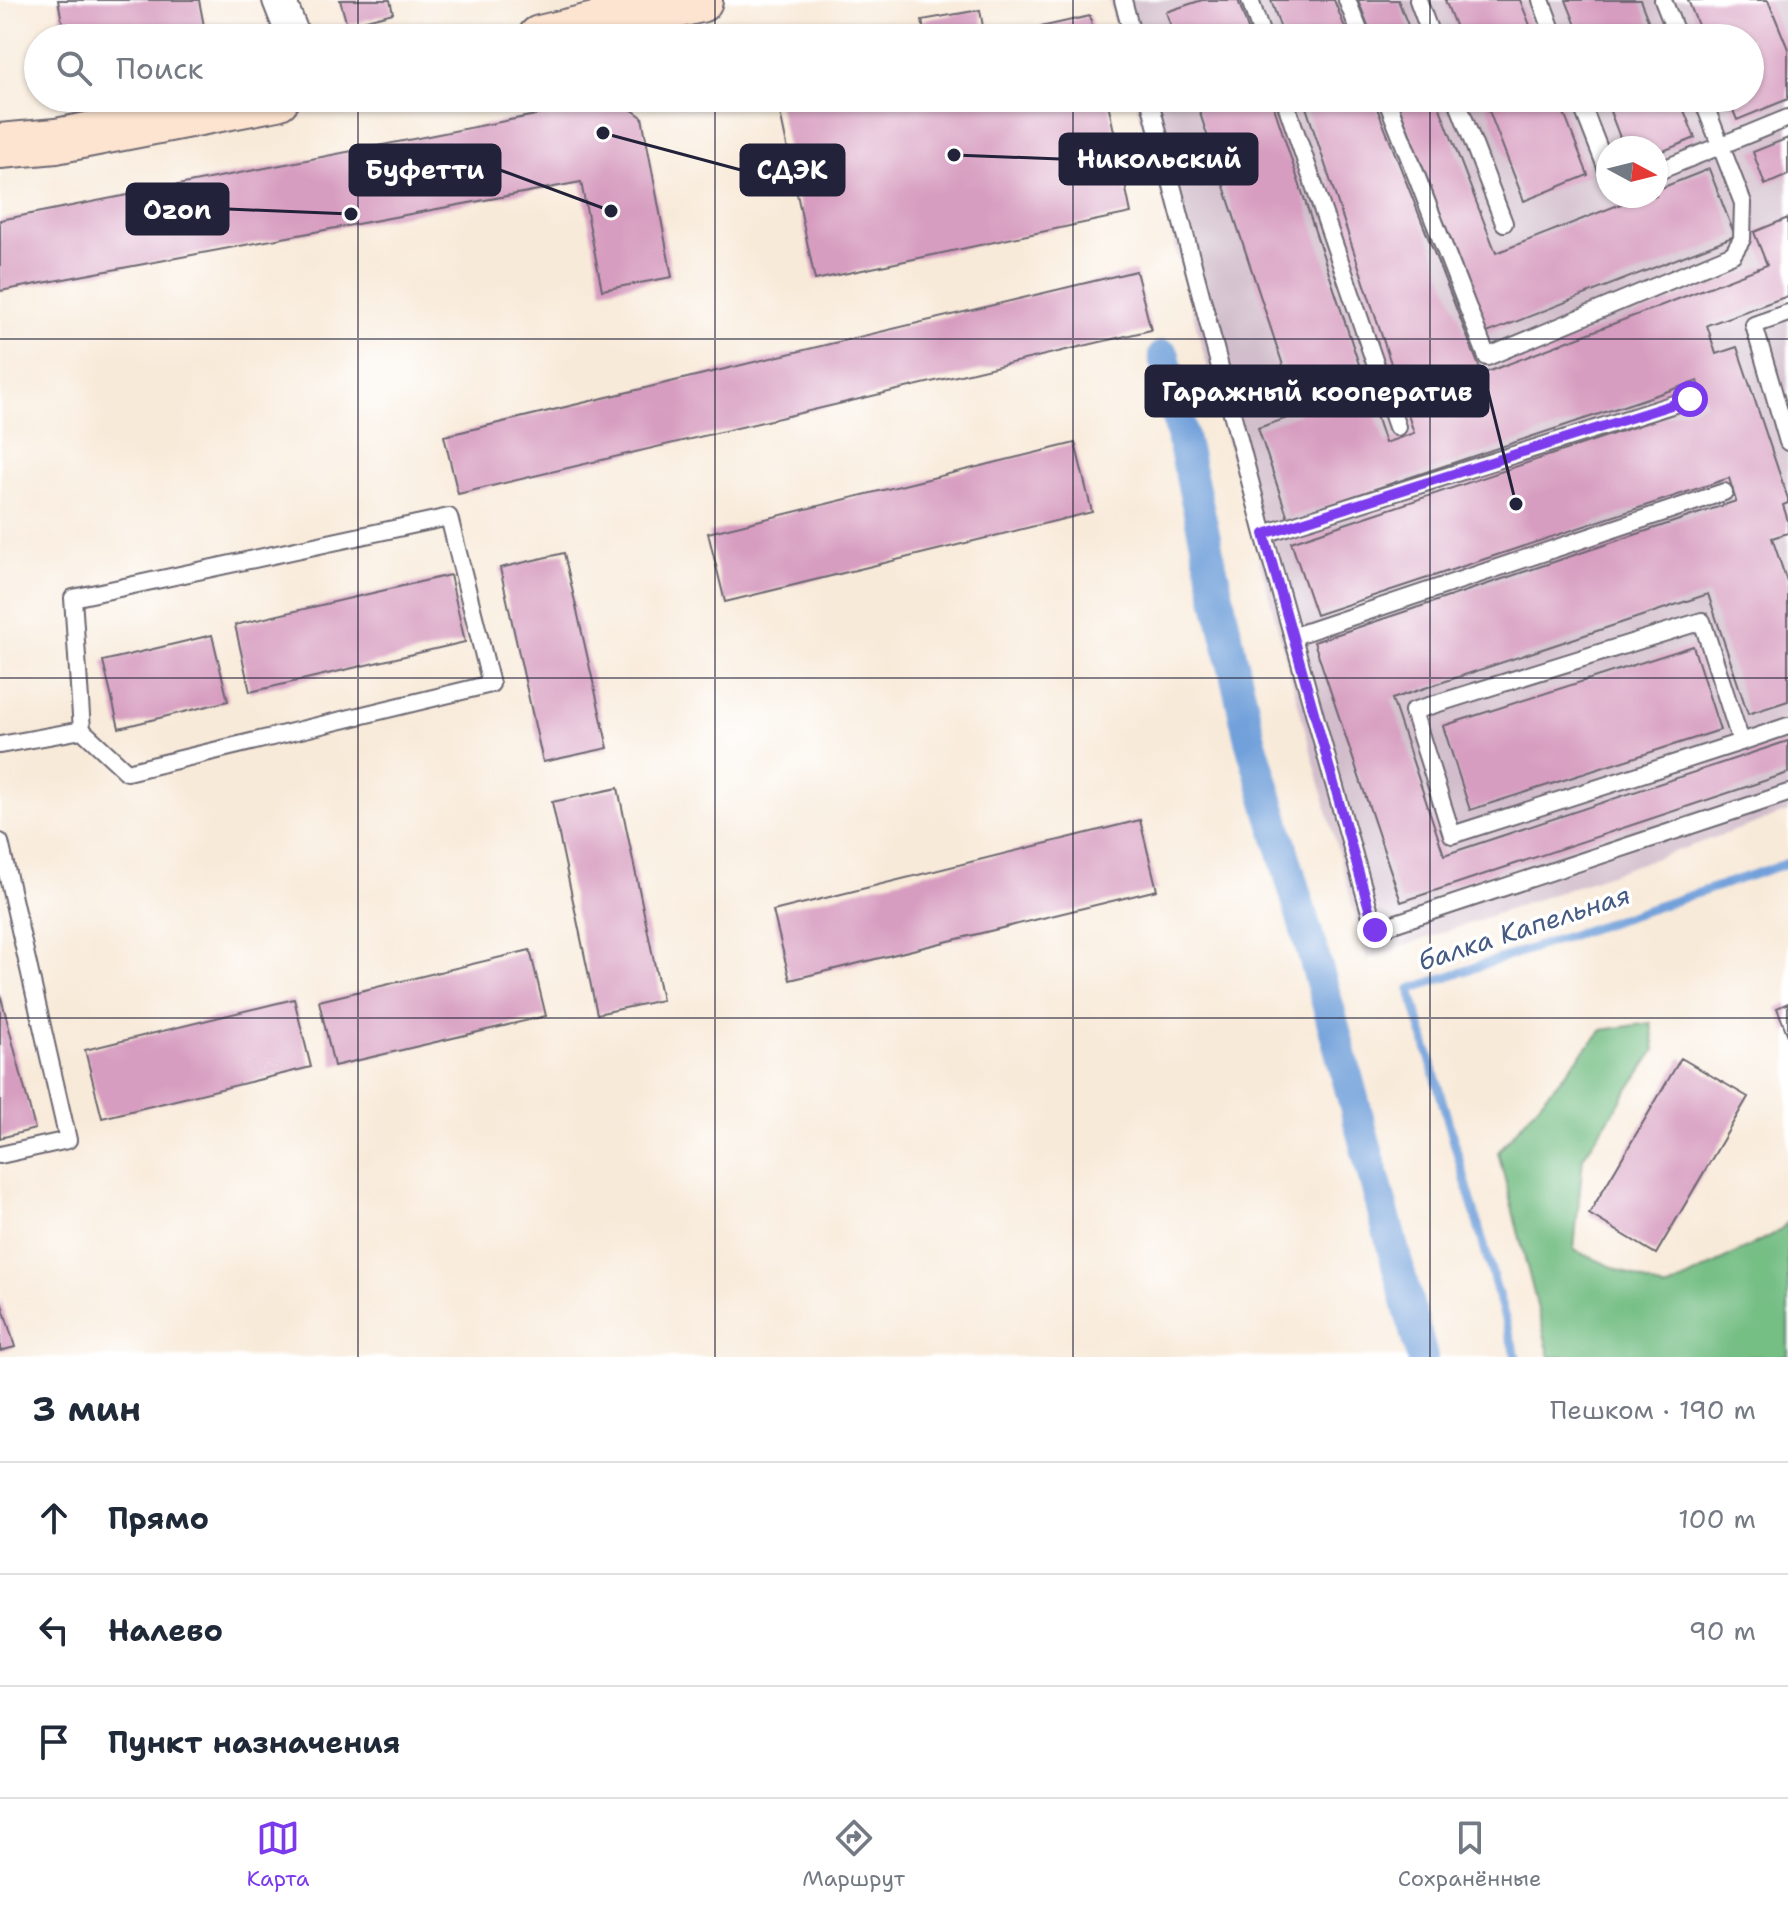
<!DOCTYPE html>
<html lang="ru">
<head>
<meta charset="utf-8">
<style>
	:root { --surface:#fff; --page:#f2f2f3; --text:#1f2937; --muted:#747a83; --line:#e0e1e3; --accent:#7c3aed }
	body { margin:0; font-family:"Shantell Sans",sans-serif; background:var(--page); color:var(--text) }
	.compass { position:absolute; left:1596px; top:136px; width:72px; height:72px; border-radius:50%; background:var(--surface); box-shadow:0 2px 6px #0004; rotate:97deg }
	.stop { position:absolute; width:24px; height:24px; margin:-18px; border:6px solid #7c3aed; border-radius:50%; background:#fff }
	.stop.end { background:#7c3aed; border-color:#fff; box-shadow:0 2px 8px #0008 }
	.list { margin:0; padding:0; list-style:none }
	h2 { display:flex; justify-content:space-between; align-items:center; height:104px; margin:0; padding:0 32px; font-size:34px }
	h2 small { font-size:26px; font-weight:400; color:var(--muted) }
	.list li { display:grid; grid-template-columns:52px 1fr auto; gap:24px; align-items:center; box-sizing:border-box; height:112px; padding:0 32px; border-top:2px solid var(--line) }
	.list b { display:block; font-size:30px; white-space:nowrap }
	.list em { font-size:26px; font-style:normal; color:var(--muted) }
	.icon { flex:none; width:44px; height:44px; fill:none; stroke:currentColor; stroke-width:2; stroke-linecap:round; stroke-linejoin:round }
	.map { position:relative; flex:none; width:1788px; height:1357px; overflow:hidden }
	.search { position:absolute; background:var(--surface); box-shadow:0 2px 6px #0004; left:24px; right:24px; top:24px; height:88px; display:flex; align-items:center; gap:20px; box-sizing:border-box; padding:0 28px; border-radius:44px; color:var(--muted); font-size:30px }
	.sheet { height:440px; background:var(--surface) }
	nav { display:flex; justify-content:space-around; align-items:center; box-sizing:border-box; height:112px; border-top:2px solid var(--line); background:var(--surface); font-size:22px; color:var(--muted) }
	nav a { display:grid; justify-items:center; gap:4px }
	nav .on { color:var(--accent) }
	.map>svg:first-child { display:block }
</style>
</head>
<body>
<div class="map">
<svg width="1788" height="1357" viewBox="0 0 1788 1357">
	<rect width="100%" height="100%" fill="#fff"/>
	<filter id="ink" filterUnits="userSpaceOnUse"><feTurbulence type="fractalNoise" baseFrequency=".0125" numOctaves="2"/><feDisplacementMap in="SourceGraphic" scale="16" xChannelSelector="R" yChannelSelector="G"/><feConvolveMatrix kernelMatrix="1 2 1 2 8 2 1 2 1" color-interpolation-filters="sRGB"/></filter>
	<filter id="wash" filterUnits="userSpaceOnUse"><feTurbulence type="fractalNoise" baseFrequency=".006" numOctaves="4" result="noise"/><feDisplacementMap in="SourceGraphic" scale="32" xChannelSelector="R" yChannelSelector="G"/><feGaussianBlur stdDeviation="1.8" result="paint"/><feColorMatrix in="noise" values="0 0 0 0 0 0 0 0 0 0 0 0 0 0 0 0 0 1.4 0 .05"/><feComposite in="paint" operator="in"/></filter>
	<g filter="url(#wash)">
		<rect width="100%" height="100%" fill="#f8ead9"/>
		<path fill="#d1bdcb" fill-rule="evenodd" d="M1109,0H1788V812L1367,959L1135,98H1750V38H1119ZM1608,148H1656V196H1608Z"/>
		<path fill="#75be84" stroke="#4c7060" stroke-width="2" d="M1651,1023L1655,1050L1583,1157L1574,1250L1665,1290L1779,1231L1788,1222V1357H1550L1498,1152L1602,1030Z"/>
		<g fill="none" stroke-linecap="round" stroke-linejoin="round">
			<path stroke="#71a0da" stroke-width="9" d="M1516,1357L1410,989L1788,863"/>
			<path stroke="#71a0da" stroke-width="32" d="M1164,356L1250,739L1329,1009L1422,1357"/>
		</g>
		<g id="blocks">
			<path fill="#d79dc0" d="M58,0H199L204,26L139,38H65Z
				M340,0H390L393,13L347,25Z
				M1202,0H1238L1251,38H1175L1166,12Z
				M1271,0H1334L1349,38H1284Z
				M1358,0H1398L1413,38H1373Z
				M1445,0H1520L1535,38H1460Z
				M1566,0H1640L1655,38H1581Z
				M1688,0H1768L1788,49V99L1737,120L1728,98H1750V38H1703Z
				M980,10L985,38H925L922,20Z
				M1090,16L1094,38H996V37Z
				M777,98H1107L1131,213L815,280Z
				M1195,98H1271L1385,443L1414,433L1303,98H1373L1482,374L1767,265L1754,232L1788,218V296L1707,325L1716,354L1737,347L1788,499V503L1783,505L1788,521V533L1772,538L1788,585V701L1748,714L1708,594L1392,699L1444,855L1788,741V773L1401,902L1314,642L1736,501L1729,478L1316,615L1291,542L1706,403L1698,381L1288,518L1258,428L1299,414Z
				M1396,98H1436L1496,253L1641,196H1656V190L1709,169L1735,236L1487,333Z
				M1484,98H1558L1588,175L1524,201Z
				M1605,98H1679L1695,138L1656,154V148H1624Z
				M617,99L642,117L672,277L602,290L581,182L0,291V220Z
				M1788,138V175L1765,185L1753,152Z
				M1136,271L1151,330L458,494L444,436Z
				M1075,443L1092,512L725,602L708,533Z
				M564,553L608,748L543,762L500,568Z
				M450,575L465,642L250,692L235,625Z
				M212,635L228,701L119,728L103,661Z
				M1693,646L1720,730L1470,810L1443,726Z
				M618,788L662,1000L597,1014L552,802Z
				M1140,820L1157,890L790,980L773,911Z
				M530,950L546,1016L334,1066L319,1001Z
				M0,993L35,1129L0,1138Z
				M294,999L311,1067L102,1118L85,1050Z
				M1788,1003V1036L1777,1008Z
				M1681,1058L1748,1097L1656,1254L1589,1214Z
				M0,1298L15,1347L0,1351Z"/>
		</g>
	</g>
	<g filter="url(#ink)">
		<use href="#blocks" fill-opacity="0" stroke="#6d6872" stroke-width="2"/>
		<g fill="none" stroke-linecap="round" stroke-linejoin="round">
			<defs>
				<path id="lane" d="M1123,0L1133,38
					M1250,0L1263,38
					M1347,0L1362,38
					M1418,0L1432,38
					M1541,0L1555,38
					M1663,0L1678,38
					M1149,98L1264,534L1375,930L1788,793
					M1284,98L1397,427
					M1386,98L1487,357L1733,254L1742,239L1743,203L1702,98
					M1456,98L1504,223
					M1579,98L1608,172
					M1656,172L1788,118
					M1788,313L1754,325L1788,442
					M449,517L491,684L127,772L82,730L73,598Z
					M1264,534L1690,399
					M1294,636L1724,492
					M1741,742L1702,621L1413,711L1452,835L1741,742L1788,726
					M0,745L82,730
					M0,842L68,1140L0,1155"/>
				<path id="street" d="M279,0L294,38"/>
				<path id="secondary" d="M540,38L700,0
					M0,146L56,141L277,98"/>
			</defs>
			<use href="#lane" stroke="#6d6872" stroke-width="20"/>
			<use href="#street" stroke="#6d6872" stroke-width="36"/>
			<use href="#secondary" stroke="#6d6872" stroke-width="48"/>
			<use href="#lane" stroke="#fff" stroke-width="16"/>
			<use href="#street" stroke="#fff" stroke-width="32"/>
			<use href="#secondary" stroke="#fde4d0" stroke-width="44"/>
		</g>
	</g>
	<g fill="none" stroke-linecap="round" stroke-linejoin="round" filter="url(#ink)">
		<path stroke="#7c3aed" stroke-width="10" d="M1375,930L1264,534L1690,399"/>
	</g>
	<path fill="none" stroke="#22223b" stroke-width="2" stroke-opacity="0.55" d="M358,0V38M715,0V38M1073,0V38M1430,0V38M358,98V1357M715,98V1357M1073,98V1357M1430,98V1357M0,339H1788M0,678H1788M0,1018H1788"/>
	<g text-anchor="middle" stroke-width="7" stroke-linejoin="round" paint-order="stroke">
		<g font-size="26" font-style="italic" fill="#465b83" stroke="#fff">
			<text transform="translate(1524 928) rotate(-18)" y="9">балка Капельная</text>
		</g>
	</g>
	<path fill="none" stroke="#22223b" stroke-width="3" d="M954 155L1060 159M603 133L741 170M611 211L500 170M351 214L228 209M1516 504L1488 391"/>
	<g fill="#22223b" stroke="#fff" stroke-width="3">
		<circle cx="954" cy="155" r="8"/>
		<circle cx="603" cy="133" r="8"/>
		<circle cx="611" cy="211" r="8"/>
		<circle cx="351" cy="214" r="8"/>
		<circle cx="1516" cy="504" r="8"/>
	</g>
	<g fill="#22223b" stroke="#22223b" stroke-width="3">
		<rect x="1060" y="134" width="197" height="50" rx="8"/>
		<rect x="741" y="145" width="103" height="50" rx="8"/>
		<rect x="350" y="145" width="150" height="50" rx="8"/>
		<rect x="127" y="184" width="101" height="50" rx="8"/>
		<rect x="1146" y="366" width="342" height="50" rx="8"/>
	</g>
	<g font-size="26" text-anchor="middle" font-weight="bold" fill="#fff">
		<text x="1159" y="168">Никольский</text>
		<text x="792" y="179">СДЭК</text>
		<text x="425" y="179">Буфетти</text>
		<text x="177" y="219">Ozon</text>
		<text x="1317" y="401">Гаражный кооператив</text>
	</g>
</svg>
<svg class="compass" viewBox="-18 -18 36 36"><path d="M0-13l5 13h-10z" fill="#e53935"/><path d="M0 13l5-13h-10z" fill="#747a83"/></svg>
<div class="stop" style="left:1690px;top:399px"></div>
<div class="stop end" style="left:1375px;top:930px"></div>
<div class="search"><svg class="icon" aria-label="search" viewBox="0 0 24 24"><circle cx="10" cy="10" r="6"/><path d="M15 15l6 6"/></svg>Поиск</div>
</div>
<section class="sheet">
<h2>3 мин<small>Пешком · 190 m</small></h2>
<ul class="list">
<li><svg class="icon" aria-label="ahead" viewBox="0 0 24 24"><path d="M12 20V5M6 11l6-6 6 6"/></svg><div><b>Прямо</b></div><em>100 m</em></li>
<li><svg class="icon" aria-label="left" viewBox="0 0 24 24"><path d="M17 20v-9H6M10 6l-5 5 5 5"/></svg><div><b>Налево</b></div><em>90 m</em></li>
<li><svg class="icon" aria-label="arrive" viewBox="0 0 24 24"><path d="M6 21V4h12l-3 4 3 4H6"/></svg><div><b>Пункт назначения</b></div></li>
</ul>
</section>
<nav>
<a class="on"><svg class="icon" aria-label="map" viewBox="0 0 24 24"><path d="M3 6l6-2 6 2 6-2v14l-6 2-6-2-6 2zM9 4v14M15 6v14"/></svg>Карта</a>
<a><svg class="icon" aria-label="directions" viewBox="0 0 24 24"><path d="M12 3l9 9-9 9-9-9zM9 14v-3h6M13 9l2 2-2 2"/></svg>Маршрут</a>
<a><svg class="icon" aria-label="saved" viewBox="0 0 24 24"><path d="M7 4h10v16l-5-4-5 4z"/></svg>Сохранённые</a>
</nav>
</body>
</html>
